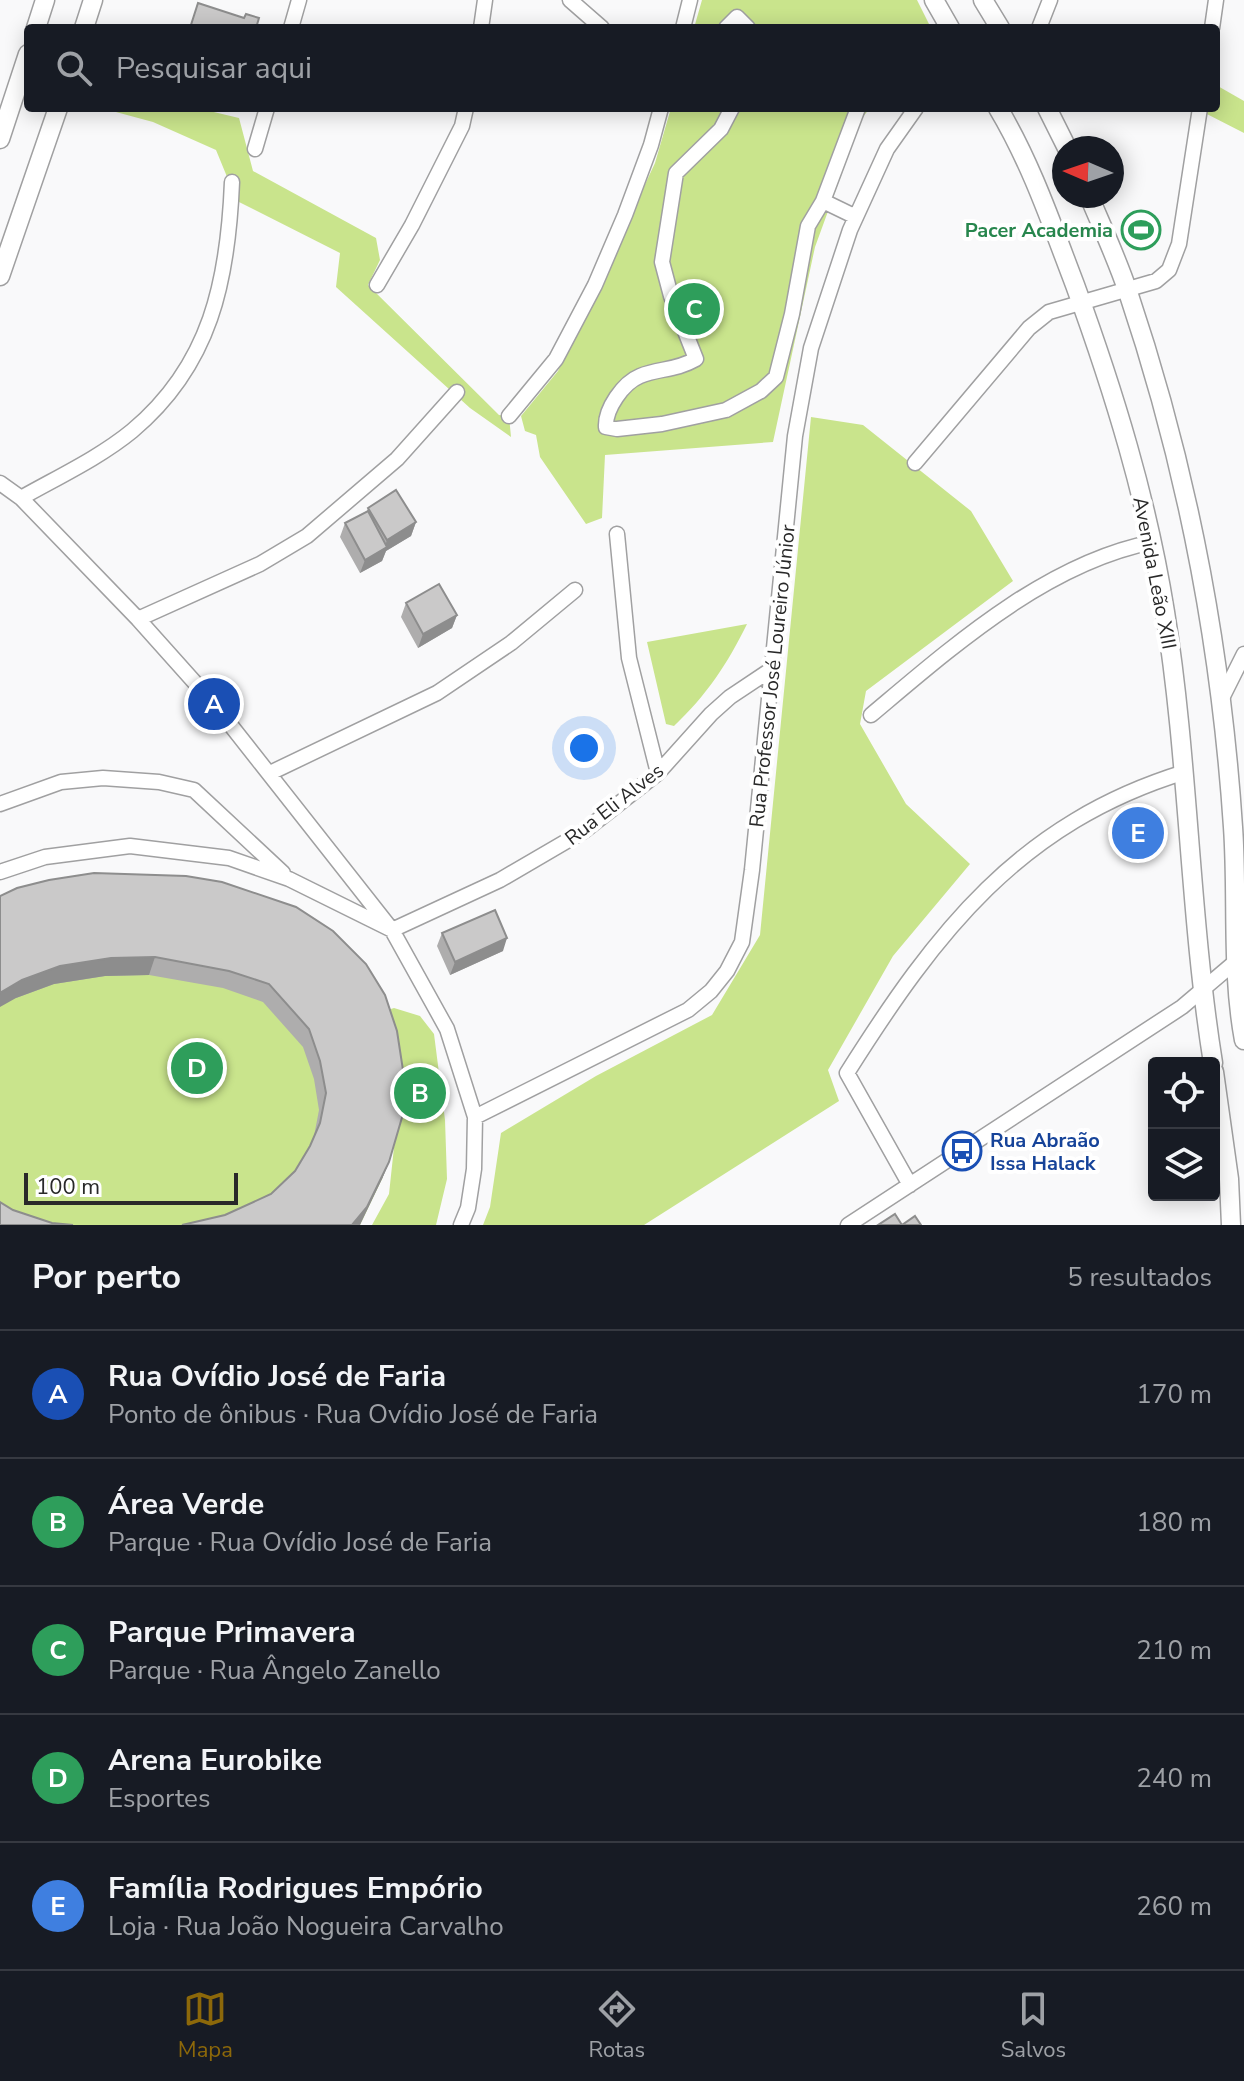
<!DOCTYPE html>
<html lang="pt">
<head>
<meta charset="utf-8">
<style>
	:root { --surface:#171b24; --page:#20242c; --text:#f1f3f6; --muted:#9ea1a6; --line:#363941; --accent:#8c680a }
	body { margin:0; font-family:"Nunito Sans",sans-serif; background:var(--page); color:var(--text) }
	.controls { position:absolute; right:24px; bottom:24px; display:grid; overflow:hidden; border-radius:8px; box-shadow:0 4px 20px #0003 }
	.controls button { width:72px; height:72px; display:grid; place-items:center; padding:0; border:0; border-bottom:2px solid var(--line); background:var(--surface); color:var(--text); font:40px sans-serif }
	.compass { position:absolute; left:1052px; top:136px; width:72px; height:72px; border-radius:50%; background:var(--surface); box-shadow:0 4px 20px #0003; rotate:272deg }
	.scale { position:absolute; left:24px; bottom:20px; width:214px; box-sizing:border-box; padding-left:8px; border:4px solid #292929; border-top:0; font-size:22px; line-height:28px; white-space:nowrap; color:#292929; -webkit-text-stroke:6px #fff; paint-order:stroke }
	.you { position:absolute; left:584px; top:748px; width:28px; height:28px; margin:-20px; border:6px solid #fff; border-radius:50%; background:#1a73e8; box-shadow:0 0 0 12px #1a73e833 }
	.badge { display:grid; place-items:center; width:52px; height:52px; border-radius:50%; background:var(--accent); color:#fff; font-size:26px; font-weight:700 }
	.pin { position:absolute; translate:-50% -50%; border:4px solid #fff; box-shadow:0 2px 8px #0006 }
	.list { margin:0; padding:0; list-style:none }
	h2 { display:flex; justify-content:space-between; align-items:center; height:104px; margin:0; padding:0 32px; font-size:34px }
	h2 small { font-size:26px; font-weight:400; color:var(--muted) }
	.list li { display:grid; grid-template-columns:52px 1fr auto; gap:24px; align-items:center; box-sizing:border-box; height:128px; padding:0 32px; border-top:2px solid var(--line) }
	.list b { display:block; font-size:30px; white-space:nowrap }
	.list p { margin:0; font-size:26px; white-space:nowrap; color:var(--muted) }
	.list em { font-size:26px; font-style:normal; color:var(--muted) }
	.icon { flex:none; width:44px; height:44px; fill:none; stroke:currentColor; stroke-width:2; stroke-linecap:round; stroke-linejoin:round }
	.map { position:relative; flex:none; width:1244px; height:1225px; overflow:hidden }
	.search { position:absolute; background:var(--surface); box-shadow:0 4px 20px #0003; left:24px; right:24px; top:24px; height:88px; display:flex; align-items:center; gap:20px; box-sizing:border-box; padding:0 28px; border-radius:8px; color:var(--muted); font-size:30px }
	.sheet { height:744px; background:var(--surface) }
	nav { display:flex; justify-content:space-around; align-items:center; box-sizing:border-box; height:112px; border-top:2px solid var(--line); background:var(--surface); font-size:22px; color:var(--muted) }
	nav a { display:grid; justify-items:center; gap:4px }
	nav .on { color:var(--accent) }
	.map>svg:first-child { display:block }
</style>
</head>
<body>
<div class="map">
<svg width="1244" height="1225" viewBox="0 0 1244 1225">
	<rect width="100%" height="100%" fill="#f9f9fa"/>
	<path fill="#c9e48c" d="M702,0H917L931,28H694Z
		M1216,85L1244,101V133L1199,110L1216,108Z
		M101,108H197L239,118L253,171L376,238L380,260L368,285L499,415L509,416L511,437L470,408L336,287L340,253L237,201L216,150L153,122Z
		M671,108H870L862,118L815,247L773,442L605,455L602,518L586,524L540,457L536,435L525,431L521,416L558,371L655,163Z
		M811,417L863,425L971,511L1013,581L866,691L860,724L906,804L970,864L893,956L828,1070L839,1101L644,1225H483L490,1207L501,1133L596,1076L712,1015L760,935Z
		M747,624C728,663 706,696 674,726L666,724L647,642Z
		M0,910L378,1013L394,1008L420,1016L434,1034L445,1120L447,1179L436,1225H372L389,1194L395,1138L382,1179L360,1225H0Z"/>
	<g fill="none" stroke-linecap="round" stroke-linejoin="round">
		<defs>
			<path id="minor" d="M570,0L602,28
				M291,28L299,0
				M481,28L485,0
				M683,28L690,0
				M726,28L737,17L748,28
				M1039,28L1050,0
				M1212,28L1216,0
				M732,108L721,129L676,173L662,262L671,296L696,359C675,371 659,368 640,376C623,383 605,409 606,427L617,429L662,424L726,410L761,391L776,377L792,314L808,226L823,201
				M255,149L267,108
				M856,217L823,201L858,108
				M377,285L412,225L462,126L466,108
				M509,416L556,359L595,285L625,215L651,145L661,108
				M915,463L1029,328L1049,312L1156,281L1169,270L1179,244L1200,108
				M0,483L21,498L138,619L214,704L392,930L447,1029L475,1117L474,1169L468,1208L461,1225
				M21,498C58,477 99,458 132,431C211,365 228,280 232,182
				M617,534L629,658L658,773
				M138,619L260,564L307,536L397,459L457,392
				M1221,700L1244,654
				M871,715C952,647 1046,563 1153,542
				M270,773L437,693L511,643L575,590
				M0,804L61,782L103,778L159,782L194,790L283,873
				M0,872L45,857L130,846L229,858L289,879L392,930L500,880L584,831L658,773L711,714L730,697L772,669
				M475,1117L688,1010L711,991L727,971L742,942L752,870L795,436L811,348L850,230L887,149L916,108
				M910,1185L847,1073C936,932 1019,823 1185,772
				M848,1225L1182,1007L1241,957"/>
			<path id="major" d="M934,0L950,28
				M983,0L1000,28
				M36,28L45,0
				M84,28L93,0
				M998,108C1031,163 1052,225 1075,285C1114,392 1147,499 1165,612C1189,761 1189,913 1213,1063
				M1047,108L1067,148
				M0,139L28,54
				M1089,196C1102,227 1117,259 1128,292C1186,464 1221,646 1233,827C1238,898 1231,970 1244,1040
				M0,276L58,108
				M1214,1072L1229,1179L1231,1225"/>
		</defs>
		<use href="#minor" stroke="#a0a0a1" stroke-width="17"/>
		<use href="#major" stroke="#a0a0a1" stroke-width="21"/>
		<use href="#minor" stroke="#fff" stroke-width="14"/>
		<use href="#major" stroke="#fff" stroke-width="18"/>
	</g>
	<path fill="#aeadad" d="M368,508L416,522L411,536L386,551L382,561L360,573L340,537L345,523L367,511Z
		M406,603L457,615L452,628L418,648L401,617Z
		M222,882L389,1162L382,1179L225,1215L271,1194L295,1171L310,1146L314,1136L319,1110L314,1079L303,1047L263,1002L223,988L149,975L105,976L54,984L16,998L0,896Z
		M442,933L503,951L450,975L437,946Z"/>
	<path fill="#8d8d8d" d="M416,522L411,536L386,551L382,561L360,573L365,560L384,549L387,540Z
		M457,615L452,628L418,648L423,634Z
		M507,938L503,951L450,975L455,962Z
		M155,957L149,975L105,976L54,984L16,998L0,1007V993L22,980L60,966L111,958Z
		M389,1162L382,1179L360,1225H352Z"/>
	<path fill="#cac9c9" stroke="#8d8d8d" stroke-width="2" d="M198,3L244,18L246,14L259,18L256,28H190Z
		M396,490L416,522L387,540L368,508Z
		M368,511L387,547L365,560L345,523Z
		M439,584L457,615L423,634L406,603Z
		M94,873L186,876L222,882L296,907L333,931L366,964L385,995L397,1031L403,1070V1114L389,1162L367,1207L352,1225H182L225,1215L271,1194L295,1171L310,1146L320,1123L326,1093L320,1061L309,1029L269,984L229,971L155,957L111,958L60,966L22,980L0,993V896L17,888L49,880Z
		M495,910L507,938L455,962L442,933Z
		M0,1202L13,1210L52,1223L73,1225H0Z
		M895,1214L902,1225H878Z
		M915,1216L921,1225H902Z"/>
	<defs>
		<symbol id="stadium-ring" viewBox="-11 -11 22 22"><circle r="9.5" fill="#fff" stroke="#2e9e5b" stroke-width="1.5"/><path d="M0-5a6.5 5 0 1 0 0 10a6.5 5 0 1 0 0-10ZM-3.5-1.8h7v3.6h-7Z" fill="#2e9e5b"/></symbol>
		<symbol id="bus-ring" viewBox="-11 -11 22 22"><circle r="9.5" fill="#fff" stroke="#1a4fb4" stroke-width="1.5"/><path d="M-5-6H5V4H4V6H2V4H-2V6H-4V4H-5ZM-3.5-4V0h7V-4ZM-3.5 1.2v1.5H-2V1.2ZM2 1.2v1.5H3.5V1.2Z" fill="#1a4fb4"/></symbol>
	</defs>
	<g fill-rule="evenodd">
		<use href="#stadium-ring" x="1119" y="208" width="44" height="44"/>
		<use href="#bus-ring" x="940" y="1129" width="44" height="44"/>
	</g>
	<g text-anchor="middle" stroke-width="8" stroke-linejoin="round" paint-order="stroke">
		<g font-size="20" font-weight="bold" fill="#27864d" stroke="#fff" text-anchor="end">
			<text x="1113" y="237">Pacer Academia</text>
		</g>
		<g font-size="20" fill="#292929" stroke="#fff">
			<text transform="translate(1155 573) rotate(79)" y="7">Avenida Leão XIII</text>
			<text transform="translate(772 676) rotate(-84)" y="7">Rua Professor José Loureiro Júnior</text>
			<text transform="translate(614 804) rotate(-38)" y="7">Rua Eli Alves</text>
		</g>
		<g font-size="20" font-weight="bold" fill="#164399" stroke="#fff" text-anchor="start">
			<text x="990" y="1147">Rua Abraão<tspan x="990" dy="23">Issa Halack</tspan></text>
		</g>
	</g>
</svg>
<div class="controls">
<button><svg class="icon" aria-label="locate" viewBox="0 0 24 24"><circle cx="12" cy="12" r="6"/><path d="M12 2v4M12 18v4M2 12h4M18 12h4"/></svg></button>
<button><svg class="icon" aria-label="layers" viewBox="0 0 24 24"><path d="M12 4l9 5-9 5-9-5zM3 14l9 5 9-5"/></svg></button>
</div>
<svg class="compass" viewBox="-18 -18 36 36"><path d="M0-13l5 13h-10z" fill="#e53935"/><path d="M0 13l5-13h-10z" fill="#9ea1a6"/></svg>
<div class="scale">100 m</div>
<div class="you"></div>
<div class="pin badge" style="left:214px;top:704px;background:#1a4fb4">A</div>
<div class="pin badge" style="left:420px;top:1093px;background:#2e9e5b">B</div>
<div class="pin badge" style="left:694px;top:309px;background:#2e9e5b">C</div>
<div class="pin badge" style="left:197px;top:1068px;background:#2e9e5b">D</div>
<div class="pin badge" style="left:1138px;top:833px;background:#3f7fe0">E</div>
<div class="search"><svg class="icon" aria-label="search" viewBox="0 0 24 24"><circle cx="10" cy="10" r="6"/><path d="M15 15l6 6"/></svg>Pesquisar aqui</div>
</div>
<section class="sheet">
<h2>Por perto<small>5 resultados</small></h2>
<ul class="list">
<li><span class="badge" style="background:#1a4fb4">A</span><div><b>Rua Ovídio José de Faria</b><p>Ponto de ônibus · Rua Ovídio José de Faria</p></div><em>170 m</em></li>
<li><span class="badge" style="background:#2e9e5b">B</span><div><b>Área Verde</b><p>Parque · Rua Ovídio José de Faria</p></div><em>180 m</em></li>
<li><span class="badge" style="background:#2e9e5b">C</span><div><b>Parque Primavera</b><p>Parque · Rua Ângelo Zanello</p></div><em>210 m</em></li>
<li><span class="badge" style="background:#2e9e5b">D</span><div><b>Arena Eurobike</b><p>Esportes</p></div><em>240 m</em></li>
<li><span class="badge" style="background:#3f7fe0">E</span><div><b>Família Rodrigues Empório</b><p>Loja · Rua João Nogueira Carvalho</p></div><em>260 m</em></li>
</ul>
</section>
<nav>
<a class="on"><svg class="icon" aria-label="map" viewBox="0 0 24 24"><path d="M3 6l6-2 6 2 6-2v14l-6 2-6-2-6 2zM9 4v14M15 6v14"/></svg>Mapa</a>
<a><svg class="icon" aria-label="directions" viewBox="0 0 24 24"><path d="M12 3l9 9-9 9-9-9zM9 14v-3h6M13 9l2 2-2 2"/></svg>Rotas</a>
<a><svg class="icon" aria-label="saved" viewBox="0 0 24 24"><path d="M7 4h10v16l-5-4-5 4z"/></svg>Salvos</a>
</nav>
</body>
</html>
